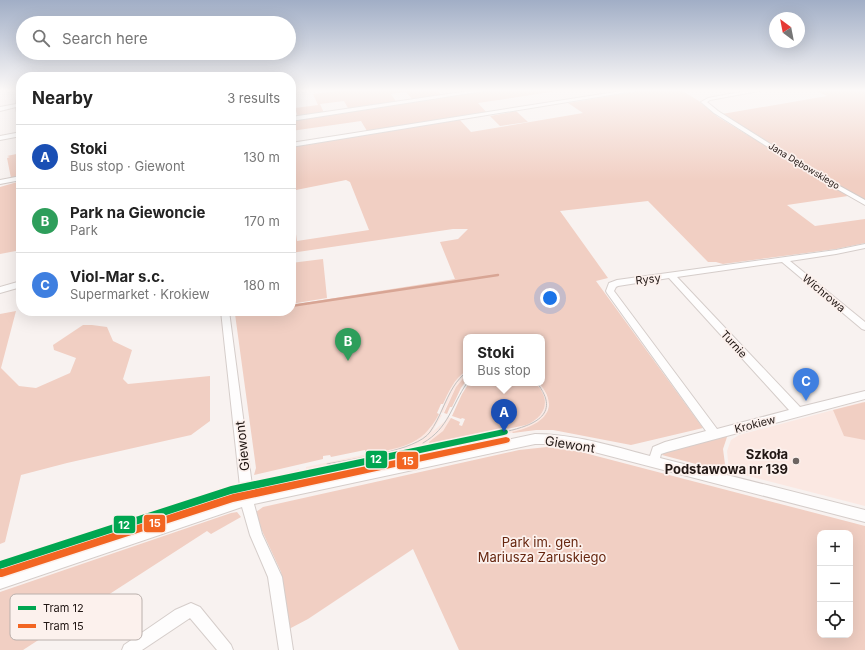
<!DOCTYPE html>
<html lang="en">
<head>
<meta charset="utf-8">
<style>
	:root { --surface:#fff; --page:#f6f6f6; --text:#222; --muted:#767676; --line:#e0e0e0; --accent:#d93025 }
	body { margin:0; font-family:Inter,sans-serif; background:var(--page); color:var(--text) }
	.controls { position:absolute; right:12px; bottom:12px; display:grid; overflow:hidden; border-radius:8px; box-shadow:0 4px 16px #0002 }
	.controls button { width:36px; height:36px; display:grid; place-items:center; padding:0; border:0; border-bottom:1px solid var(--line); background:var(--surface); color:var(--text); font:20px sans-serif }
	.compass { position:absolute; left:769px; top:12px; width:36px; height:36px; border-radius:50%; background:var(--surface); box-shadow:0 4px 16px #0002; rotate:328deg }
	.you { position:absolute; left:550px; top:298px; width:14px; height:14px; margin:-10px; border:3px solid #fff; border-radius:50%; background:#1a73e8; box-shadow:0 0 0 6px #1a73e833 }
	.badge { display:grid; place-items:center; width:26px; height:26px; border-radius:50%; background:var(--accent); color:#fff; font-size:13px; font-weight:700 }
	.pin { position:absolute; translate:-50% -33px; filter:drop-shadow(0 1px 2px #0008) }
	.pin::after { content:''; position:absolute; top:21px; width:14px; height:12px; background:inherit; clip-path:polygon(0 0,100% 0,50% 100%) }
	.popup { position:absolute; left:463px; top:334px; width:82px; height:52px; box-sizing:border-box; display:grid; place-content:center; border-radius:8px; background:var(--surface); filter:drop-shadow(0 1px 3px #0005); font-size:13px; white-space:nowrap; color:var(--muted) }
	.popup b { font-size:15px; color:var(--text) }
	.popup::after { content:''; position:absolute; left:50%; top:100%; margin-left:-8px; border:8px solid transparent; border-top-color:var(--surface) }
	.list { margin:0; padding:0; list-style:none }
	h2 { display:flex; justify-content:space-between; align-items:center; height:52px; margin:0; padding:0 16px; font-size:17px }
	h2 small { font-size:13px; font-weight:400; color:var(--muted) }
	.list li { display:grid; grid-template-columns:26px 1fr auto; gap:12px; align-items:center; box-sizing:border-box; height:64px; padding:0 16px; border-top:1px solid var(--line) }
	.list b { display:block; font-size:15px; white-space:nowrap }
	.list p { margin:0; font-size:13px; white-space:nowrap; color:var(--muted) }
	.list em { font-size:13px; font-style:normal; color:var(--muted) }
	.icon { flex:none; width:22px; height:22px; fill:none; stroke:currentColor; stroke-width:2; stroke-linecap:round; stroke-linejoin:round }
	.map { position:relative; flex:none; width:865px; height:650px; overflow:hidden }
	.search { position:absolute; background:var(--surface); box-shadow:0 4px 16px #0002; left:16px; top:16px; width:280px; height:44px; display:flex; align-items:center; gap:10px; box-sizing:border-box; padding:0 14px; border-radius:22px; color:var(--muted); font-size:15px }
	.panel { position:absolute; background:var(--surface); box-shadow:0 4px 16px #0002; left:16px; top:72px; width:280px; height:244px; border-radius:16px }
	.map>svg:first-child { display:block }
</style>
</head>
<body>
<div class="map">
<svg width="865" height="650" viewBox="0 0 865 650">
	<rect width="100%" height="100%" fill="#f8f2f0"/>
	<path fill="#fbe8e2" d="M466,371V375L456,387L443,413L440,412L452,386L459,377Z
		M535,383H539L543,388L549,401L546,415L539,423L520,431L450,445L449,442L517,428L536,420L543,412L545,404L542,392Z
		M863,402L865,407V506L729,471L727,451L731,440L739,435Z
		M439,414L442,415L432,432L445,421L448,417L451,418L443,431L434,440L430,445L442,443L443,447L306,475V467L400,447L413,443L430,429Z
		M299,469L300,477L253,486V483Z"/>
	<path fill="#f1cfc3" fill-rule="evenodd" d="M343,90H437L442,96L413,100L406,92L391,94L397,103L349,110L344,101L320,104L324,113L298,117L295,108L318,105L313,94Z
		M495,90H564L478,103L487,113L367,131L361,121L291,131V120Z
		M647,90H681L702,103L718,117L848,196L787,205L815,226L865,219V243L836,249L723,264L716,262H708L648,201L560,211L608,278L596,281L703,428L631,445L553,430H536L513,433L512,432C539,426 563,411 539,383H542V337H466V371C454,379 449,391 443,404H441L437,413L439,414C421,448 400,447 365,455V450L331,457L330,455L323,456V459L254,475L256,468L235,314H230V311H291V305L455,279L440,242L458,239L468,229H453L291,253V227H295L297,241L369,230L350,182L346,180L291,191V146L459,119L471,132L583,113L568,103Z
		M814,90H865V201L722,114L827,96Z
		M516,111L528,122L500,126L490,116Z
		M21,153V175L11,178L7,158L10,157L7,156Z
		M21,181V250L0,254V187Z
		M323,259L327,298L291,304V263Z
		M16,311L1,368L19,386L36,388L70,373L76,358L54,350L53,345L83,325H92L107,327L113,341L132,350L123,379L128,384L210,376V421L191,435L67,463L21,475L5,542L0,544V314Z
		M466,375V381L461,388L452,407H450L447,414L444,413L456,387Z
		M469,383H535C552,399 546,417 526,425L430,445L429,442L443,431L451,418L460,422L459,425L462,426L465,419L462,418L461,419L452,416L462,394Z
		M865,402V440L844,436L833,410Z
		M726,436L727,437L723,449L726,472L662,455L664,452Z
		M443,447V448L307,477L306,475Z
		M547,447L581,452L865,526V650H459L413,549L308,619L289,629L281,572L257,520L256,512L263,507L519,450ZM820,533H850V635H820Z
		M237,512L241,517L211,534L207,531L23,650H0V592L231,513Z"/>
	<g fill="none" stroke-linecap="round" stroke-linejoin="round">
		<path stroke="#d8a594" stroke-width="2.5" d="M291,306L498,275
			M241,313L255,311"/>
		<defs>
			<path id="minor" d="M18,90H21V120L18,118L16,107L0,111V107L16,104Z
				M476,90H490L291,121V117Z
				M628,90H641L291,147V143Z
				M751,90H764L710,100L707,102L718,111L818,174L865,200V205L814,176L714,113L701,102L708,98Z
				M21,132V136L0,140V136Z
				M21,176V180L0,184V180Z
				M865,244V248L836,254L790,261L865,322V330L862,329L782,262L677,277L800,407L865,391V399L667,452L661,454L660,458L865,510V522L575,447L554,444H535L254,504L262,534L282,577L293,650H279L268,577L250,535L242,507L0,589V575L241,496L221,311H229L253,493L535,434C574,434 612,446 650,456L653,447L665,442L706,431L607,293L606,291L609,283L617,280L836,250ZM669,278L789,410L717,429L614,291L616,287L618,286Z
				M21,281V287L0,293V287Z
				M191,603L200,607L231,645L233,650H217L190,618L142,650H122L124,645L175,610Z"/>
		</defs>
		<use href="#minor" stroke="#d5cdca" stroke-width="2"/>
		<use href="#minor" fill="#fefdfd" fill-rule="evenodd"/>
		<path stroke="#c2c1c0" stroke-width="1" d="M504,432C531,426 563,416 537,383
			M423,443C449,428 451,406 467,383
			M327,464C351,459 417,451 430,432C440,418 445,400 454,386C457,381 462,376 466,372"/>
		<defs>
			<path id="tram-1" d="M504,429L507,430L508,432L507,434L504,435L231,494L0,569V561L231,486Z"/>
			<path id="tram-2" d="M506,437L509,438L510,440L509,442L506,443L233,502L2,577H0V569H2L233,494Z"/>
		</defs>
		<use href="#tram-1" stroke="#fcf1ed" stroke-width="3"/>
		<use href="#tram-2" stroke="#fcf1ed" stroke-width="3"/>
		<use href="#tram-1" fill="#00a651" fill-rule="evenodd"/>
		<use href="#tram-2" fill="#f26522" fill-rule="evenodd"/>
	</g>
	<linearGradient id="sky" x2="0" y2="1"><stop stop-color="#a1aec6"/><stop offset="0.5" stop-color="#fcf9f8"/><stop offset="1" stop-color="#fcf9f8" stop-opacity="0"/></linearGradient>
	<rect width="865" height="181" fill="url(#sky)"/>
	<circle fill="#6c6461" stroke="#fcf1ed" stroke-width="1.5" cx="796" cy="461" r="4"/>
	<g text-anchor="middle" stroke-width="3.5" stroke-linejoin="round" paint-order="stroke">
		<g font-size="9" fill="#211714" stroke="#fcf1ed">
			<text transform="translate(804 166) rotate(31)" y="3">Jana Dębowskiego</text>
		</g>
		<g font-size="11" fill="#211714" stroke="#fcf1ed">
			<text transform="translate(648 279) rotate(-7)" y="4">Rysy</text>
			<text transform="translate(824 293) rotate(40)" y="4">Wichrowa</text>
			<text transform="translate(734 344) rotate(47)" y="4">Turnie</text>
			<text transform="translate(755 424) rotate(-14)" y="4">Krokiew</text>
		</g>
		<g font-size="13" fill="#211714" stroke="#fcf1ed">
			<text transform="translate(570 444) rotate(9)" y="5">Giewont</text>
			<text transform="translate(242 446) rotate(-96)" y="5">Giewont</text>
		</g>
		<g font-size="13" font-weight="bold" fill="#211714" stroke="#fcf1ed" text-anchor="end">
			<text x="788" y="459">Szkoła<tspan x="788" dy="15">Podstawowa nr 139</tspan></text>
		</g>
		<g font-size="13" fill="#66260f" stroke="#fcf1ed">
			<text x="542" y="547">Park im. gen.<tspan x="542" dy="15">Mariusza Zaruskiego</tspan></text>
		</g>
	</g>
	<rect x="10" y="594" width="132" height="46" rx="6" fill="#fcf1ed" stroke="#bab0ac" stroke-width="1"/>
	<rect x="18" y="606" width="18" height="4" fill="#00a651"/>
	<rect x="18" y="624" width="18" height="4" fill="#f26522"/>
	<g font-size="11" fill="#211714">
		<text x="43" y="612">Tram 12</text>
		<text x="43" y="630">Tram 15</text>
	</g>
	<g stroke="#fcf1ed" stroke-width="1.5">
		<rect x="365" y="450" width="23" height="19" rx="4" fill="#00a651"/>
		<rect x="396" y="451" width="23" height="19" rx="4" fill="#f26522"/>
		<rect x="143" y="514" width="23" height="19" rx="4" fill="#f26522"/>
		<rect x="113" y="515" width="23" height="19" rx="4" fill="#00a651"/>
	</g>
	<g font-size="11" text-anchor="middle" font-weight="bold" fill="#fff">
		<text x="376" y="463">12</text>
		<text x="408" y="465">15</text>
		<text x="155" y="527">15</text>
		<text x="124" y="529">12</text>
	</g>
</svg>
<div class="controls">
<button>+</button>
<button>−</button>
<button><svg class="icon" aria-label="locate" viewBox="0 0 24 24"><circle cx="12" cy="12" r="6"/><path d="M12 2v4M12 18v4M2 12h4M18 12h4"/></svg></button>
</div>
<svg class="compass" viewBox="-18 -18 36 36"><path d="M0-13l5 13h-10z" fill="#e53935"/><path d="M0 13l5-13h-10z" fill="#767676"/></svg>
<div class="you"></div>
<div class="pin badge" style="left:504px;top:432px;background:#1a4fb4">A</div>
<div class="popup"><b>Stoki</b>Bus stop</div>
<div class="pin badge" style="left:348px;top:361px;background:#2e9e5b">B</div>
<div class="pin badge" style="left:806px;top:401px;background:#3f7fe0">C</div>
<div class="search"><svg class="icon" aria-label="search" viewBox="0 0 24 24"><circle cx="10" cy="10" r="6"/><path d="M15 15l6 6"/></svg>Search here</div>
<section class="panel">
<h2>Nearby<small>3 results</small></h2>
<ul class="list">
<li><span class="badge" style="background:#1a4fb4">A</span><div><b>Stoki</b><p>Bus stop · Giewont</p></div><em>130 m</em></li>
<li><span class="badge" style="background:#2e9e5b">B</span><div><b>Park na Giewoncie</b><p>Park</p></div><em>170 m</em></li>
<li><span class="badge" style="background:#3f7fe0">C</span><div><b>Viol-Mar s.c.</b><p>Supermarket · Krokiew</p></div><em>180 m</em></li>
</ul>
</section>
</div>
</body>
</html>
